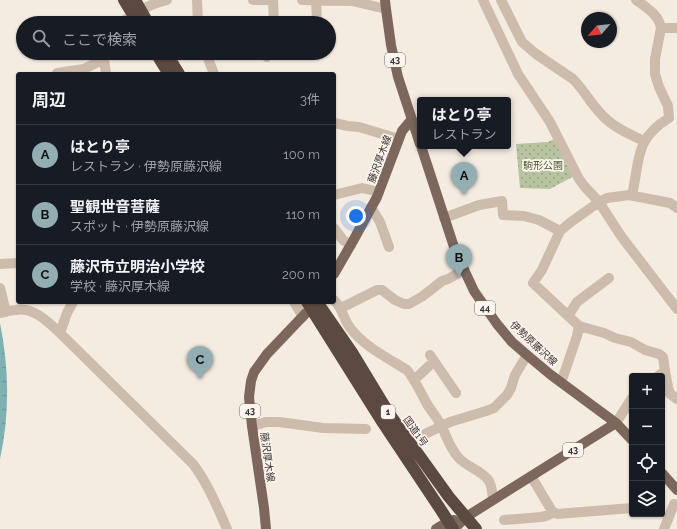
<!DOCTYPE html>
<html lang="ja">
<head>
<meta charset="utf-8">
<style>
	:root { --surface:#171b24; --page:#20242c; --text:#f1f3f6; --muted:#9ea1a6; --line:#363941; --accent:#92aeb2 }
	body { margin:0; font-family:Raleway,"Noto Sans JP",sans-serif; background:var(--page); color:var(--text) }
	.controls { position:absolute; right:12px; bottom:12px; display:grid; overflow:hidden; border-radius:4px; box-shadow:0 1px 3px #0004 }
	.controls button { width:36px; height:36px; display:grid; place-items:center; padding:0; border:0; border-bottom:1px solid var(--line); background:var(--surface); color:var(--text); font:20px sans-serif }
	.compass { position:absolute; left:581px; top:12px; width:36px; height:36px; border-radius:50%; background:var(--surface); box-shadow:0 1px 3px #0004; rotate:242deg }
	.you { position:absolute; left:356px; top:216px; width:14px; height:14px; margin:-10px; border:3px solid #fff; border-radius:50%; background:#1a73e8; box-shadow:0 0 0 6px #1a73e833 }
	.badge { display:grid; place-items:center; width:26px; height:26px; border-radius:50%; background:var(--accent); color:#111; font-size:13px; font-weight:700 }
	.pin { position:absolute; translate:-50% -33px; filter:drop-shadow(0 1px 2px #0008) }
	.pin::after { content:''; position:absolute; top:21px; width:14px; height:12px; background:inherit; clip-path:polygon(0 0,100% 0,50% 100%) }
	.popup { position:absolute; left:417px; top:97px; width:94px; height:52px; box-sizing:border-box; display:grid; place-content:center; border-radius:4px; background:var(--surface); filter:drop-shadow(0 1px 3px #0005); font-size:13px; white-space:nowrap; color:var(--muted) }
	.popup b { font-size:15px; color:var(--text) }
	.popup::after { content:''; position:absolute; left:50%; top:100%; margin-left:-8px; border:8px solid transparent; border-top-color:var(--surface) }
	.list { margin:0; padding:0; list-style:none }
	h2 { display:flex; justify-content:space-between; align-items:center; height:52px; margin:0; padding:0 16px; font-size:17px }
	h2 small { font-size:13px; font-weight:400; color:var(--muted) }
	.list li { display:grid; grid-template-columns:26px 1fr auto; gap:12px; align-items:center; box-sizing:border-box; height:60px; padding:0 16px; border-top:1px solid var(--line) }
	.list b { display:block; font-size:15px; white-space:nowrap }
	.list p { margin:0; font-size:13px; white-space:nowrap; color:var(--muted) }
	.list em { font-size:13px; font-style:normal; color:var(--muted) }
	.icon { flex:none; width:22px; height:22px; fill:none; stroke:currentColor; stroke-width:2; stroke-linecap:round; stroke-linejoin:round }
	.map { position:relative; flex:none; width:677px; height:529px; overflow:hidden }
	.search { position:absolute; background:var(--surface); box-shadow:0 1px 3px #0004; left:16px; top:16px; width:320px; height:44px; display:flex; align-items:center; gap:10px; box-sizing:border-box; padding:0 14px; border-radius:22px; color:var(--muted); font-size:15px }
	.panel { position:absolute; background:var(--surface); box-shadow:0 1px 3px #0004; left:16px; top:72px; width:320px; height:232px; border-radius:4px }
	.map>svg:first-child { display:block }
</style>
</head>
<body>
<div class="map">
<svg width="677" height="529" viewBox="0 0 677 529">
	<defs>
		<pattern id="park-dots" width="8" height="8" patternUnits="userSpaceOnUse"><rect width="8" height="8" fill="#b8c4a0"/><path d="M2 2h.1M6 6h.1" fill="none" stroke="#97a083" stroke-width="1.8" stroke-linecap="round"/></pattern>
		<pattern id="water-ripples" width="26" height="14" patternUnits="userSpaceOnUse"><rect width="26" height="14" fill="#7fb0b2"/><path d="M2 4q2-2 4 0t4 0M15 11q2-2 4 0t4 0" fill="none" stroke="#699091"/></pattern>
	</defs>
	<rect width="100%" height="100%" fill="#f4ebe1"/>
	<path fill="url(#park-dots)" d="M556,138L574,176L550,189L520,188L516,144L548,142Z"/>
	<path fill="url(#water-ripples)" d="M0,323C9,368 10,413 0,459Z"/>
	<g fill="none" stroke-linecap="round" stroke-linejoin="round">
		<path stroke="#cdbbac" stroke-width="10" d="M197,0L198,23
			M253,0H273
			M273,0L274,23
			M302,0L352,1L386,9
			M316,0L317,23
			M483,0L518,74L550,122L579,179L585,187L599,202L621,236L677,309
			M501,0L522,42L536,54L573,79C584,90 591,104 602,115C613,127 629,134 644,141
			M636,0C646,7 659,15 661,28L655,59V74L659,87L668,106L669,118
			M120,23C135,14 150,3 167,0
			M661,28H677
			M206,53L214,74
			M106,54L104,59L106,74
			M267,57L269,53
			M57,73L84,69L104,59
			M334,123L348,126L359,127L399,139
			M334,195L362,188L379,192
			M632,195C640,161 634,139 669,118
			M371,207L380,222L389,247
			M444,218L479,205L502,201L503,215L524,216L539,220L560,231
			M334,228L343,240L351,245
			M0,264L18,263
			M0,288L6,312
			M334,300C343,308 343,320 351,329C365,347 388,358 407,370C415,380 421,393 427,404C432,412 438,419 442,427C447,438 450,448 458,457C466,467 482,470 489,481C492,486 492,493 493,499
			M294,302L303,317
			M341,308L377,290H382L395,300L404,304H409L423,296L442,281L448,279L464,270
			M0,313C5,312 11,310 16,310C34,307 48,322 60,333L193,464C208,484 217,506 227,529
			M568,316L577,302L609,278
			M60,333L67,313L73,302
			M430,355L456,393
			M665,371L663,357L659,354L645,350L631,342L615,338L604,333L579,326L533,283L542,270L560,231L571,222L599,202L607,198L629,195L670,203L677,208
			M658,376L665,371L668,387L670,394L677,399
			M414,380L434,361
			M559,381L563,377L577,336L579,326
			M616,423L632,398
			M252,426L266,422H279L323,428L366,429
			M425,434L450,422L486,411L494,408L507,395L511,388L515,375L527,355
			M531,476L552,511L557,514L632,508
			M504,520L541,517L546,516L553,513
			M664,529L674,504"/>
		<path stroke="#7d675c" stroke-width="10" d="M385,0L386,9L391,45L398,77L420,144
			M421,146L455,250L474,291L497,324L512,342L527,355L551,375L616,423L632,440
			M334,274L353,241L377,197L399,139L402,131L412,119
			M662,473L677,490
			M266,529L264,508L252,426L249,397L251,381L254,372L267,354L306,313
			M436,529L449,521L454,520
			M454,529L466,517L616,423"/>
		<path stroke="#5c4a42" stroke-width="12" d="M124,0L138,23
			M135,0L148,23
			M156,53L169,74
			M166,53L179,74
			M307,302L383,423L441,510L453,529
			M317,302L353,354L390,415L449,497L476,529"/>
	</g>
	<g text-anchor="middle" stroke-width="3.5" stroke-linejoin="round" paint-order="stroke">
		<g fill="#fbf5ee" stroke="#756b66" stroke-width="1">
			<rect x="385" y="53" width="20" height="14" rx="3"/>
			<rect x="475" y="301" width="20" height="14" rx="3"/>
			<rect x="240" y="404" width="20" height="14" rx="3"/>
			<rect x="381" y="405" width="14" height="14" rx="3"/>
			<rect x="563" y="443" width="20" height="14" rx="3"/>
		</g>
		<g font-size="9" font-weight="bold" fill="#3b302b">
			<text x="395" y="63">43</text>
			<text x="485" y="311">44</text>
			<text x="250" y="414">43</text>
			<text x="388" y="415">1</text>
			<text x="573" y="453">43</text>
		</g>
		<g font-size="10" fill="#3b302b" stroke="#fbf5ee">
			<text transform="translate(379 159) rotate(-70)" y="4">藤沢厚木線</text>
			<text transform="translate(534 343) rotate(43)" y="4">伊勢原藤沢線</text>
			<text transform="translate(416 431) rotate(54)" y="4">国道1号</text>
			<text transform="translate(268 457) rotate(82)" y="4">藤沢厚木線</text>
		</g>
		<g font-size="10" fill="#4a5a2e" stroke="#fbf5ee">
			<text x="543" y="169">駒形公園</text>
		</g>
	</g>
</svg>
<div class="controls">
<button>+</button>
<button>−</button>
<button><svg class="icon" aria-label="locate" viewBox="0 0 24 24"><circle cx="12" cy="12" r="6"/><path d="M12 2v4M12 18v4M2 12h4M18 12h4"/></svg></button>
<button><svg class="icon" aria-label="layers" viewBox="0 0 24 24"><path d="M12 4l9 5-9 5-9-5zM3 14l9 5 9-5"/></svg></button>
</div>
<svg class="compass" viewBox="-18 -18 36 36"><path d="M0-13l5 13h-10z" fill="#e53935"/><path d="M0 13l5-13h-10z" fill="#9ea1a6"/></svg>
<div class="you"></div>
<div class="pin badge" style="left:464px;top:195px">A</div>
<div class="popup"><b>はとり亭</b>レストラン</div>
<div class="pin badge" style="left:459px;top:277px">B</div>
<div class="pin badge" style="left:200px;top:379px">C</div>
<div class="search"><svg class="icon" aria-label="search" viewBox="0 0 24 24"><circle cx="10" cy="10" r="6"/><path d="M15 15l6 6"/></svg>ここで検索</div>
<section class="panel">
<h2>周辺<small>3件</small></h2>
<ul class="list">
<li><span class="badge">A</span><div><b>はとり亭</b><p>レストラン · 伊勢原藤沢線</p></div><em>100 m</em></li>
<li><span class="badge">B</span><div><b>聖観世音菩薩</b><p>スポット · 伊勢原藤沢線</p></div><em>110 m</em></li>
<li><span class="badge">C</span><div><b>藤沢市立明治小学校</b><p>学校 · 藤沢厚木線</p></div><em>200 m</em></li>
</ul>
</section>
</div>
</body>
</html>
